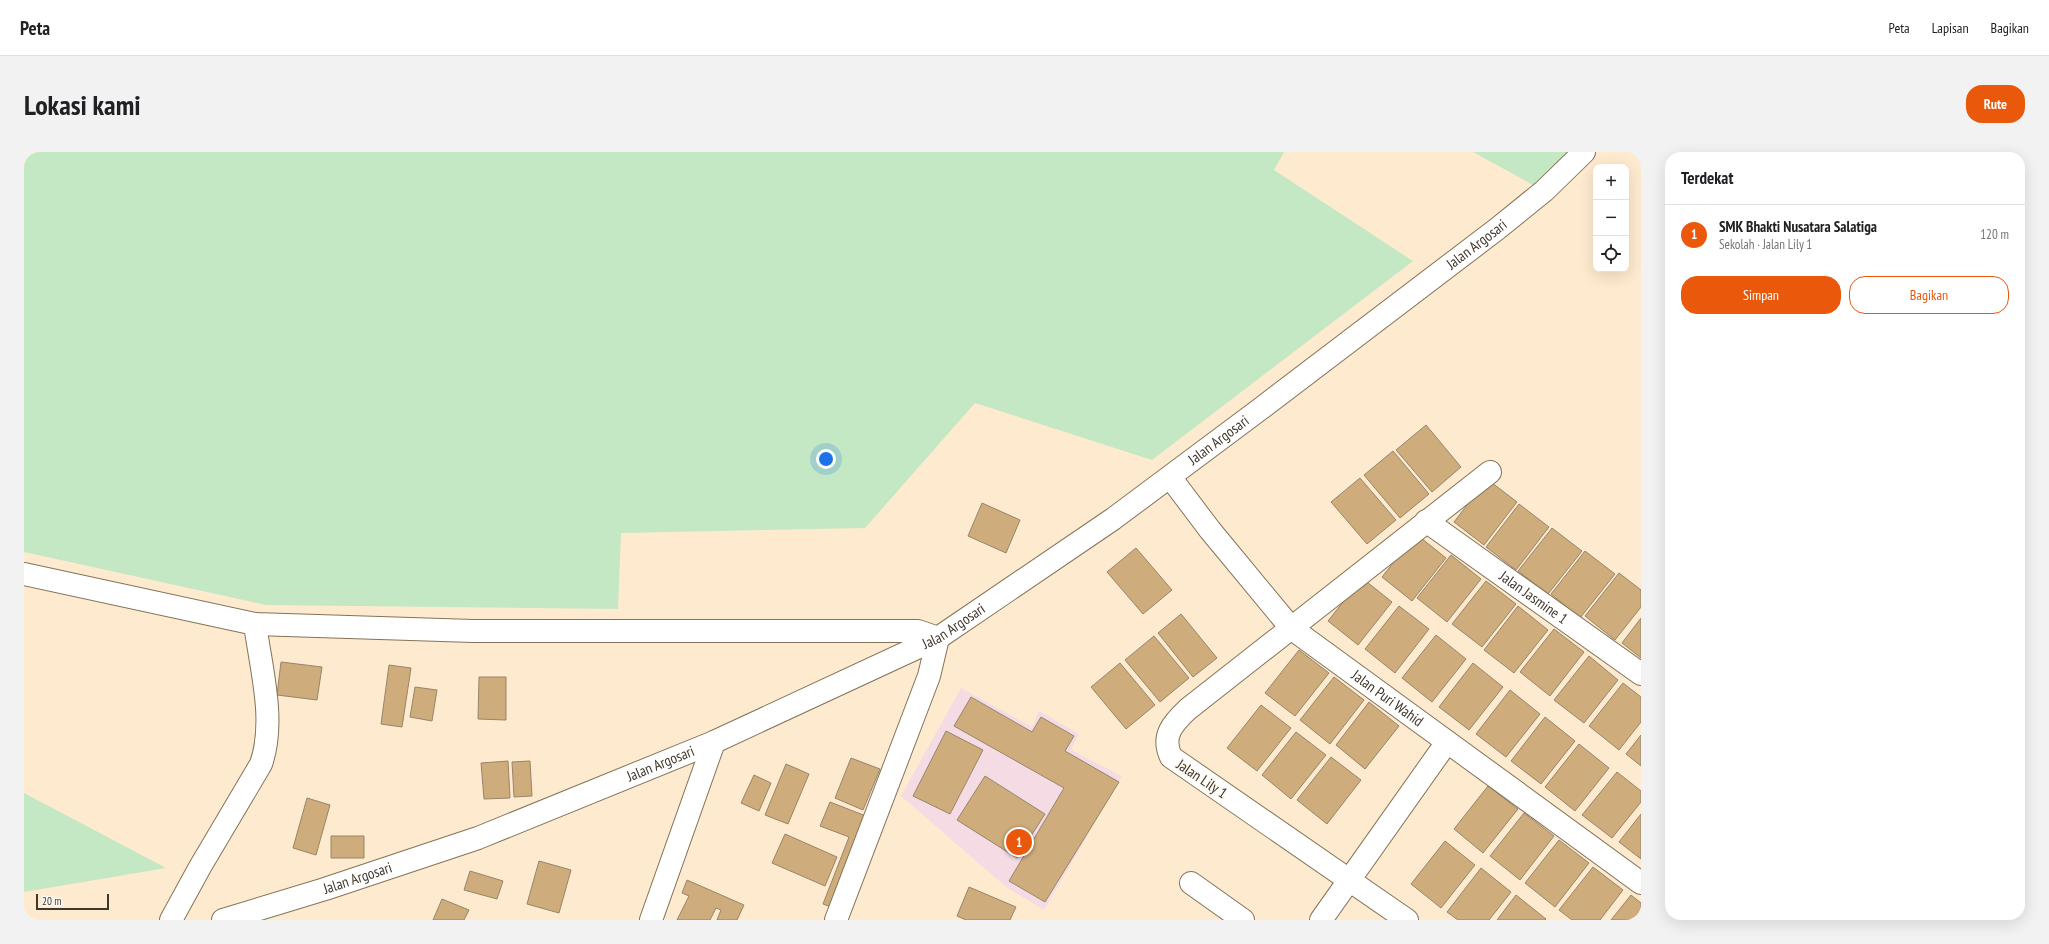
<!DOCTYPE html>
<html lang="id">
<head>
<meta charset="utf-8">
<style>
	:root { --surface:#fff; --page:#f2f2f2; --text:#202124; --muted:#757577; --line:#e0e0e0; --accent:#ea580c }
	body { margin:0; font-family:"PT Sans Narrow",sans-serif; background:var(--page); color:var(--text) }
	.controls { position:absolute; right:12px; top:12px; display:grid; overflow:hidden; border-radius:8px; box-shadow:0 4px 16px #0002 }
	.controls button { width:36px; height:36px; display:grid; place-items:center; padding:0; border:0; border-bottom:1px solid var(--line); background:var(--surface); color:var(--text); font:20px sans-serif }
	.scale { position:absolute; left:12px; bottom:10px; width:73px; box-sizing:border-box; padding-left:4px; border:2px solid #40382d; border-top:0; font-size:11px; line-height:14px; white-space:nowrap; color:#40382d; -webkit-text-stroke:3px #fefaf4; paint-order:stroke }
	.you { position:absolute; left:802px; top:307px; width:14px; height:14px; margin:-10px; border:3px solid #fff; border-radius:50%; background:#1a73e8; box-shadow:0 0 0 6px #1a73e833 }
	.badge { display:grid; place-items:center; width:26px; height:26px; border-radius:50%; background:var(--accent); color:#fff; font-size:13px; font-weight:700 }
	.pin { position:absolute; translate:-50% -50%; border:2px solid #fff; box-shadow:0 1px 4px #0006 }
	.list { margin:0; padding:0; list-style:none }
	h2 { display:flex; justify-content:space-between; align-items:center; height:52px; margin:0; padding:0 16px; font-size:17px }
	h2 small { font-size:13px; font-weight:400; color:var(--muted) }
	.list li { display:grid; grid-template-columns:26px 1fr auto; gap:12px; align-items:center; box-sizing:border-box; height:60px; padding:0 16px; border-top:1px solid var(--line) }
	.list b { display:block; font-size:15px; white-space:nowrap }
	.list p { margin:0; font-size:13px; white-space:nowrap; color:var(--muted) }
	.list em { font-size:13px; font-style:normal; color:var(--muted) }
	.actions { display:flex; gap:8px; padding:12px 16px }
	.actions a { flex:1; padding:9px 0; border:1px solid var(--accent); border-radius:16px; text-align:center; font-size:14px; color:var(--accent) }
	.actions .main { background:var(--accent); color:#fff }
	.icon { flex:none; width:22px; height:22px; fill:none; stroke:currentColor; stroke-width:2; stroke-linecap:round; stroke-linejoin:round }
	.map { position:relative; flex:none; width:1617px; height:768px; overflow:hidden; border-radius:16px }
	header { display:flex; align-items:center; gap:24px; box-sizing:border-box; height:56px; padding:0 20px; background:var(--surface); border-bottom:1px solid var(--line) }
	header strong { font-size:19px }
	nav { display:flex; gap:22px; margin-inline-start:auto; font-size:14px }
	.intro { display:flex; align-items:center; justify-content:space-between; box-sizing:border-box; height:96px; padding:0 24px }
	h1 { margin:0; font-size:28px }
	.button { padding:10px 18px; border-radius:16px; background:var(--accent); color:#fff; font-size:14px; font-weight:700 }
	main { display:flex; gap:24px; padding:0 24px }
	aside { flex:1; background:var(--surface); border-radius:16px; box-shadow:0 4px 16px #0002 }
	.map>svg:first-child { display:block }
</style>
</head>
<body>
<header>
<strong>Peta</strong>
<nav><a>Peta</a><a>Lapisan</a><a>Bagikan</a></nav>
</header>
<div class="intro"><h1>Lokasi kami</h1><a class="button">Rute</a></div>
<main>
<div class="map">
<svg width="1617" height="768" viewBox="0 0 1617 768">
	<rect width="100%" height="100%" fill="#feeace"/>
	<path fill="#f5dbe4" d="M937,536L1008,575L1015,559L1055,582L1047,598L1098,624L1020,758L982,735L877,644Z"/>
	<path fill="#c4e8c4" d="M0,0H1260L1250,18L1389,109L1128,308L951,251L841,376L597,381L594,457L242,453L0,400Z
		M1449,0H1560L1520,39Z
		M0,641L142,716L0,740Z"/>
	<path fill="#ceac7b" stroke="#97856b" d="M1402,273L1437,315L1408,340L1372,298Z
		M1369,299L1405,342L1376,366L1340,323Z
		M1336,326L1372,368L1343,392L1307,350Z
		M1463,327L1493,350L1460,393L1430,370Z
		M958,351L996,368L982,401L944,384Z
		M1495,352L1525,375L1492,418L1462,395Z
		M1528,376L1558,399L1524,442L1494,419Z
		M1392,382L1422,406L1388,449L1358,425Z
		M1112,396L1148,438L1119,462L1083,420Z
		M1561,399L1591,422L1556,466L1527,442Z
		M1427,403L1457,427L1423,470L1393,446Z
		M1595,421L1617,438V455L1591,488L1561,464Z
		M1338,426L1368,450L1334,493L1304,469Z
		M1462,429L1492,452L1458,495L1428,472Z
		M1375,454L1405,477L1371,521L1341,497Z
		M1494,454L1524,478L1490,521L1460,498Z
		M1157,462L1193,506L1169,525L1134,481Z
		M1617,466V506L1598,491Z
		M1530,477L1560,500L1526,544L1496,520Z
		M1412,483L1442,507L1408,550L1378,526Z
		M1130,484L1165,526L1136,550L1101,508Z
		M1275,498L1305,521L1271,564L1241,541Z
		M1565,504L1594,528L1560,571L1530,548Z
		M257,510L298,515L293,548L253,543Z
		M1096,511L1131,553L1102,577L1067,535Z
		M1449,511L1479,535L1445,578L1415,555Z
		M365,513L387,516L378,575L357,572Z
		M455,525H482V568L454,567Z
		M1310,525L1340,548L1306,592L1276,568Z
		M1599,531L1617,545V570L1595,598L1565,574Z
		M391,535L413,538L408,569L386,565Z
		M1486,538L1516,562L1482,605L1452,582Z
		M947,545L1008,580L1017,565L1050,584L1041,599L1095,630L1021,750L985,729L1040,636L930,574Z
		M1345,550L1375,574L1341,617L1312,593Z
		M1237,553L1267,576L1233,619L1203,596Z
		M1521,565L1551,589L1517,632L1487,609Z
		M922,579L959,598L926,662L889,644Z
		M1272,580L1302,603L1267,647L1238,623Z
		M1617,583V614L1602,602Z
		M1555,592L1585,616L1551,659L1521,635Z
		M1307,605L1337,628L1303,672L1273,648Z
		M827,606L856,617L839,658L811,646Z
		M484,609L486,646L460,647L457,611Z
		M506,609L508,644L490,645L488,610Z
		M762,612L785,622L764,672L741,663Z
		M1593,620L1617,639V650L1588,686L1558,663Z
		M730,623L747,631L735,659L717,651Z
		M961,624L1021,662L993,706L933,668Z
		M1464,634L1494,657L1459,701L1430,677Z
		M283,646L306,653L292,703L269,696Z
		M806,650L847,666L812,757L799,752L825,685L796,674Z
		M1500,661L1530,684L1496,728L1466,704Z
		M1617,662V707L1595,690Z
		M761,682L813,705L801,734L748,711Z
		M307,684H340V706H307Z
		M1535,688L1565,711L1531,755L1501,731Z
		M1421,689L1451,713L1417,756L1387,732Z
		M515,709L547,718L535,761L503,752Z
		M1569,715L1599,738L1576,768H1548L1535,758Z
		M1457,716L1487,740L1465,768H1434L1423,760Z
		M446,719L479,729L473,747L440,738Z
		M663,728L720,753L713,768H693L697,758L692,756L686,768H653L665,744L658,741Z
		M945,735L992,755L986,768H942L933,764Z
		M1492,743L1522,767L1521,768H1473Z
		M1607,743L1617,751V768H1587Z
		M418,747L445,758L440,768H409Z"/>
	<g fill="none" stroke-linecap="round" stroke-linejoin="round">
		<defs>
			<g id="minor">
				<path id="s1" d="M1146,325L1186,378L1267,476L1617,731"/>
				<path id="s2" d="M1402,369L1617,522"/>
				<path d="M0,422L231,472L449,479H894L914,486L905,524L812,768"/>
				<path d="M1167,731L1219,768"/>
				<path d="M147,768L176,715L237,612C252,569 237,517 231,472"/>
				<path id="s3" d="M199,768L301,737L454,686L690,590L914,486L1089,367L1235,258L1473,77L1520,39L1560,0"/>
				<path d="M627,768L690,590"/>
				<path d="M1297,768L1423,590"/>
				<path d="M1383,768L1147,605C1137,584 1149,571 1164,557L1466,320"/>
			</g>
		</defs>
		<use href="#minor" stroke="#847359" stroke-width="24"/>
		<use href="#minor" stroke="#fff" stroke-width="22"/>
	</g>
	<g text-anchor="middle" stroke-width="4" stroke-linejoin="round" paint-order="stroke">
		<g font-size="15" fill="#40382d" stroke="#fefaf4">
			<text dy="5" stroke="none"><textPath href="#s3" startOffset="1437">Jalan Argosari</textPath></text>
			<text dy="5" stroke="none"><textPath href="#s3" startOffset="1113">Jalan Argosari</textPath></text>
			<text dy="5" stroke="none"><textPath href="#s2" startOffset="132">Jalan Jasmine 1</textPath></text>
			<text dy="5" stroke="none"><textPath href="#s3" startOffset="789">Jalan Argosari</textPath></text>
			<text dy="5" stroke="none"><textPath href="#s1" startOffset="313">Jalan Puri Wahid</textPath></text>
			<text dy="5" stroke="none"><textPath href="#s3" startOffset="465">Jalan Argosari</textPath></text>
			<text transform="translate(1178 627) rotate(34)" y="5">Jalan Lily 1</text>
			<text dy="5" stroke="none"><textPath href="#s3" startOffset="141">Jalan Argosari</textPath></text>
		</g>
	</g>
</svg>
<div class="controls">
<button>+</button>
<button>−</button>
<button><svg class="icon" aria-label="locate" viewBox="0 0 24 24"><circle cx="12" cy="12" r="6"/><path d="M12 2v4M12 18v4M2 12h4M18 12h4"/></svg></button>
</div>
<div class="scale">20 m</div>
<div class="you"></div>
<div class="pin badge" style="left:995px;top:690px">1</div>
</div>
<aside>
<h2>Terdekat<small></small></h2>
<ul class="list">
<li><span class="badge">1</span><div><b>SMK Bhakti Nusatara Salatiga</b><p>Sekolah · Jalan Lily 1</p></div><em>120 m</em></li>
</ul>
<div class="actions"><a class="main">Simpan</a><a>Bagikan</a></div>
</aside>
</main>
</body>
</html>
